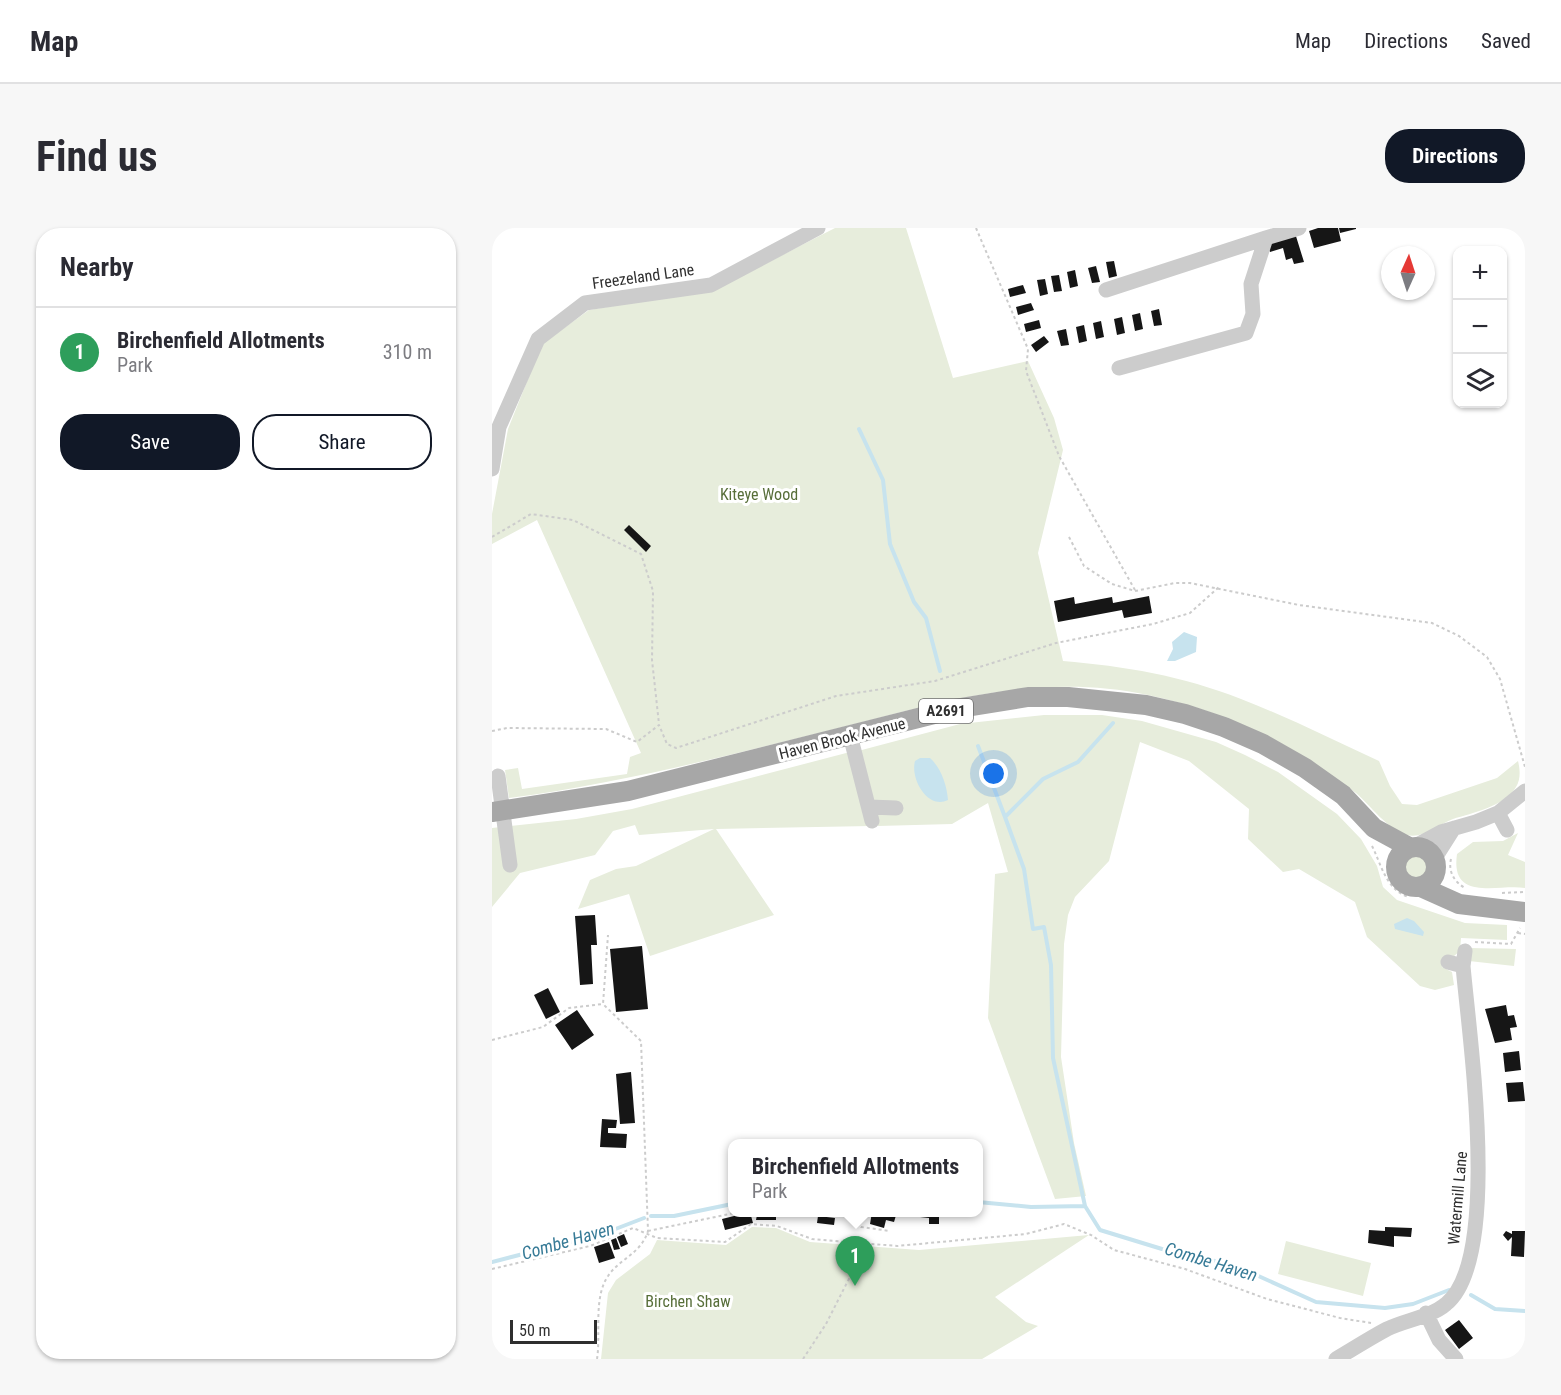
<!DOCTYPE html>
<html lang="en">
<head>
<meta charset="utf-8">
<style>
	:root { --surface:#fff; --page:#f7f7f7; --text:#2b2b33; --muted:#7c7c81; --line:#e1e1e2; --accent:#111827 }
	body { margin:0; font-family:"Roboto Condensed",sans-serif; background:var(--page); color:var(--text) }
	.controls { position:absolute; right:18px; top:18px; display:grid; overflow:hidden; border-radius:12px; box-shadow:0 2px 4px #0004 }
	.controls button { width:54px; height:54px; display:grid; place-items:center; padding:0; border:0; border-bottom:2px solid var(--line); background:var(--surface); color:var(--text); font:30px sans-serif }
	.compass { position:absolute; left:889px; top:18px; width:54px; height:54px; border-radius:50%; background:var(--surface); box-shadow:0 2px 4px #0004; rotate:3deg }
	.scale { position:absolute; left:18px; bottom:15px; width:87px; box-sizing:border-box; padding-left:6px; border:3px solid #2f2f2f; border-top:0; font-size:16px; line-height:21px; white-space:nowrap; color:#2f2f2f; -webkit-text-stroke:4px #fff; paint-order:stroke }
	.you { position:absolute; left:502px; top:546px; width:21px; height:21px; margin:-15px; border:4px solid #fff; border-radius:50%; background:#1a73e8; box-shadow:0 0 0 9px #1a73e833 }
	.badge { display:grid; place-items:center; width:39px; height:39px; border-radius:50%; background:var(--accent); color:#fff; font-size:20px; font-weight:700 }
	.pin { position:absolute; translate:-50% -50px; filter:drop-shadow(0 2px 3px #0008) }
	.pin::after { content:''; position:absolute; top:32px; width:21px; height:18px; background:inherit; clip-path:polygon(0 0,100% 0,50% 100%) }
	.popup { position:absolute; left:236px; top:911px; width:255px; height:78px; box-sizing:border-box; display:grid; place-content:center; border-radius:12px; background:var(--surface); filter:drop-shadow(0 2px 4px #0005); font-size:20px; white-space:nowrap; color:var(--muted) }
	.popup b { font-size:22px; color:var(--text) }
	.popup::after { content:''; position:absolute; left:50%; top:100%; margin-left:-12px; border:12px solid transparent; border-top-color:var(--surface) }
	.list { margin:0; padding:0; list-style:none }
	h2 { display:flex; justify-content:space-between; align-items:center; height:78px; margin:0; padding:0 24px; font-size:26px }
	h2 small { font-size:20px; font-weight:400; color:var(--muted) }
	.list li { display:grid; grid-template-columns:39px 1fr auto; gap:18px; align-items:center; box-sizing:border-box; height:90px; padding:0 24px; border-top:2px solid var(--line) }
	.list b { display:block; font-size:22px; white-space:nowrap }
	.list p { margin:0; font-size:20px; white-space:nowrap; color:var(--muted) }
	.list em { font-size:20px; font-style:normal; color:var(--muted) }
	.actions { display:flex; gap:12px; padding:18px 24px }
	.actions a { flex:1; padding:14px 0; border:2px solid var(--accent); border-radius:24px; text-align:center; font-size:21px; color:var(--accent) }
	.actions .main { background:var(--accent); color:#fff }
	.icon { flex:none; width:33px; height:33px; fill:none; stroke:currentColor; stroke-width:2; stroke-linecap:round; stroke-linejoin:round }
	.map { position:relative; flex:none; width:1033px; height:1131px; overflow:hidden; border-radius:24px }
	header { display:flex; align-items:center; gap:36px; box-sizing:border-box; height:84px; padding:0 30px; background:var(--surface); border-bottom:2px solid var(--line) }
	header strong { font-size:28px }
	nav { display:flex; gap:33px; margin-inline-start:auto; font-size:21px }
	.intro { display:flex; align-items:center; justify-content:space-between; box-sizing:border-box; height:144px; padding:0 36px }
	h1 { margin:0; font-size:42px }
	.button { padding:15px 27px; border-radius:24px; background:var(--accent); color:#fff; font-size:21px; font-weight:700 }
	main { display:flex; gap:36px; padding:0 36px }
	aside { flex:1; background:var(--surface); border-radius:24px; box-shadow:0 2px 4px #0004 }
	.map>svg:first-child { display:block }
</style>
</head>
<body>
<header>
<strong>Map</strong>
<nav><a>Map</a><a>Directions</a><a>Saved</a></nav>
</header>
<div class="intro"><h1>Find us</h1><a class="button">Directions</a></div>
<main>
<aside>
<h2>Nearby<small></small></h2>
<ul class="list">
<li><span class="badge" style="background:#2e9e5b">1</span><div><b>Birchenfield Allotments</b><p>Park</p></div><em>310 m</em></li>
</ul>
<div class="actions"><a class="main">Save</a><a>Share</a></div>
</aside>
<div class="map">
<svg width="1033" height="1131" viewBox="0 0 1033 1131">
	<rect width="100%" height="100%" fill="#fff"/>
	<path fill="#e7eddc" d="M343,0H414L461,150L536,133L562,190L571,222L546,325L571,433C632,438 691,448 749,471C796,489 841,512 887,533L898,558L910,576L925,577L1005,550L1026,533C1028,541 1029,551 1024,559C1013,578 980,585 961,591C947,596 931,611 915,607C895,601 879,578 864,565C855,558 846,552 837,546C783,506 721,481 656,467C544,443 443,476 335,503C229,529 125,556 17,570L13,542L26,540L30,561L135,546L138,529L149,525L45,292L0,316V286L16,201L50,116L97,82L224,61Z
		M552,487H610L650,493L724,514L753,527L786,544L845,586L869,611L885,638L891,659L905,672L973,695L1015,697V712L969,710L968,723L962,728L954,727L950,739L960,744L962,757L943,762L928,758L875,709L863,674L807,641L791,644L756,611L757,581L697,533L648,514L617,633L583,669L576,687L572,716L569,829L582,915L594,968L563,971L496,790L503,646L516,644L496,575L460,596L386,598L366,523L468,496Z
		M358,524L379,598L224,601L282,687L158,728L137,666L86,681L98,652L124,641L144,638L222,601L147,607L143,597L121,603L103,627L28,645L0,679V600L84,591L140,581Z
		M1026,605L1016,627L1033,634V660C1005,656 958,674 965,626L981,614L1011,613Z
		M909 639a15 15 0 1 1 30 0a15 15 0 1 1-30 0Z
		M978,720L1024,721L1022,738L977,733Z
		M260,999L284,1000L318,1014L427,1022L597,1007L503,1069L534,1094L546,1098L490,1131H109L116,1065L124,1052L158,1026L165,1012L234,1017Z
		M794,1013L879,1035L871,1068L786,1046Z"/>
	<path fill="#c7e3ee" d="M692,404L705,409L704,424L683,433H675L681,421L680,414Z
		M428,530H438C449,540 455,557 456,572C436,582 418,551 423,533Z
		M915,690L922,693L932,704L931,708L903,701L902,696Z"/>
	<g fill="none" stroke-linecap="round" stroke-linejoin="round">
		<path stroke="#c7e3ee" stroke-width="4" d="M367,201L391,252L398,316L422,374L434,390L448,443
			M486,518L513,589
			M486,974L539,979L593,978L608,1002L670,1021L704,1027L762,1046L824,1074L893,1080L921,1076L957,1062
			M593,978L561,830L559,737L552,699L541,701L532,641L513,589L551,551L586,534L621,495
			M159,988H182L240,976
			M0,1034L113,1005L152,990
			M979,1067L1003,1081L1033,1083"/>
	</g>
	<path fill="#161616" d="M826,0H846L849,13L822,20L817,3Z
		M847,0H864V1L848,5Z
		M803,5L812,34L802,36L800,30L794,32L791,20L778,24L775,17Z
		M622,33L625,48L617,50L614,34Z
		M604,38L608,54L600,55L596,40Z
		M583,42L586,58L578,60L575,44Z
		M567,47L570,63L562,64L559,48Z
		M553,51L556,66L548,68L545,52Z
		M531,57L534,65L518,69L516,61Z
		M539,75L542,82L526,87L524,79Z
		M667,81L670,97L662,98L659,83Z
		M648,85L651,101L643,103L640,87Z
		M630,89L633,105L625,107L622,91Z
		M547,92L549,100L534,104L532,96Z
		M609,93L612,109L604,111L601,95Z
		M592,97L595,113L587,115L584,99Z
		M574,101L577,117L569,118L565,103Z
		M552,108L557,114L544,124L539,117Z
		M137,297L159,318L154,324L132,302Z
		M657,368L660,385L632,390L630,382L566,394L562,373L582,369L583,376L620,369L621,375Z
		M103,687L105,717H99L101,756L88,757L83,688Z
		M150,718L156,781L124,784L118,721Z
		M56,760L68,784L54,791L42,767Z
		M1014,777L1016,788L1022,787L1025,799L1018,800L1020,812L1003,815L993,781Z
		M85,782L102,807L80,822L63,797Z
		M1027,823L1029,842L1013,844L1011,825Z
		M139,844L143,895L128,896L124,846Z
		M1031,854L1033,873L1016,874L1014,855Z
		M110,891L125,892L124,900H116V905L135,906L134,920L108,919Z
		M258,984L261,995L233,1002L230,991Z
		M380,984H405L402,994L394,992L392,1000L378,996Z
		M428,984H447V996H437V990L428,989Z
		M265,987H284V992H264Z
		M326,988L343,990L342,997L325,995Z
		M893,999L920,1000L919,1009L902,1008V1019L876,1015L877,1002L893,1003Z
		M1020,1003H1033L1032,1029L1019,1028L1020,1009L1016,1013L1011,1007L1014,1003L1020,1006Z
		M132,1006L136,1016L129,1019L125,1009Z
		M124,1010L128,1021L122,1022L119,1012Z
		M117,1014L123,1030L107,1035L102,1019Z
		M967,1092L981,1110L967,1121L953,1102Z"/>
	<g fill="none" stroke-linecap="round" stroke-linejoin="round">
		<path stroke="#ccc" stroke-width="2" stroke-dasharray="3 3" stroke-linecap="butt" d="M484,0L536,121L534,143L567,228L643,362
			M0,309L39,286L81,292L149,326L161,363L160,432L167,496
			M577,309L592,338L620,356L643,363L683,355H698L807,377L940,395L967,408L995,429L1008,451L1033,539
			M0,503L15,500L114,501L145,514L167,497L175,516L184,520L344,468L443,453L564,415L661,396L698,385L727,359
			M880,618C890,638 894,662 917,669
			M959,631C956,643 962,654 973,660
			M1010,665L1033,664
			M1026,705L1033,706
			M983,714L1019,716L1028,700
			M0,812L51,799L77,780L111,776
			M350,984L369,999L398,1003
			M156,1003L247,984
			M0,1041L98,1018L141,1000L165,1010L233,1014L259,996L285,998L320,1011L405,1018L534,1006L572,996L599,1007L622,1022L693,1041L775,1071L848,1090L879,1095
			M105,1131C109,1106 101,1070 116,1048C127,1031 149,1026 156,1003L149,813L111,776L116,707
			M311,1131L334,1096L368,1029"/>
		<path stroke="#ccc" stroke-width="15" d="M614,62L774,10
			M627,140L754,105L761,86L759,56L774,10L807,0
			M0,241L7,199L46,111L93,75L219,57L326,0
			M358,507L380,593
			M6,548L18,637
			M377,579L404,580
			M1006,585L1015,602
			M923,618L949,604L984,594L1006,585L1033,563
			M943,630L962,600
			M956,734L971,738
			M934,1085L947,1112L964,1131
			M844,1131C861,1121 878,1110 895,1101C913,1092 939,1089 954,1076C1010,1031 977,807 971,738L973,723"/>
		<path stroke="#a7a7a7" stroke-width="20" d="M0,584L136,563L462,481L536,469H576L654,477L693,486L732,499L771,516L813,540L851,567L882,600L917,619
			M904 639a20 20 0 1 1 40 0a20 20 0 1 1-40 0Z
			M929,659L967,676L1033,684"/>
	</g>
	<g text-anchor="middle" stroke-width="6" stroke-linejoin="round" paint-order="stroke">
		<rect fill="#fff" stroke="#6d6d6d" stroke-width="1.5" x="427" y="471" width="54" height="24" rx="4.5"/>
		<g font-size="15" font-weight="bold" fill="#2f2f2f">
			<text x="454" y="488">A2691</text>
		</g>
		<g font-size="16" fill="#2f2f2f" stroke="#fff">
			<text transform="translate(151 48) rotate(-8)" y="6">Freezeland Lane</text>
			<text transform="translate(350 510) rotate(-14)" y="6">Haven Brook Avenue</text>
			<text transform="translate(965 970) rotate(-85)" y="6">Watermill Lane</text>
		</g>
		<g font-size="16" fill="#576e39" stroke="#fff">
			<text x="267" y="272">Kiteye Wood</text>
			<text x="196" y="1079">Birchen Shaw</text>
		</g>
		<g font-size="18" font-style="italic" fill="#377b97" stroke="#fff">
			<text transform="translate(76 1013) rotate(-16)" y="6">Combe Haven</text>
			<text transform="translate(719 1034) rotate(17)" y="6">Combe Haven</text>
		</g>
	</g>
</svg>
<div class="controls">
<button>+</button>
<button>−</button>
<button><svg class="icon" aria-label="layers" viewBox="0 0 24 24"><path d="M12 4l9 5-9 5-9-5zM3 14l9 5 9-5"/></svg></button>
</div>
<svg class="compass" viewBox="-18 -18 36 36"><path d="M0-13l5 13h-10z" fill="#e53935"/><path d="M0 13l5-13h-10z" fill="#7c7c81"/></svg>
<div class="scale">50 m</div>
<div class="you"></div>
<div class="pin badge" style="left:363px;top:1058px;background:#2e9e5b">1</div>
<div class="popup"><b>Birchenfield Allotments</b>Park</div>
</div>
</main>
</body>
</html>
